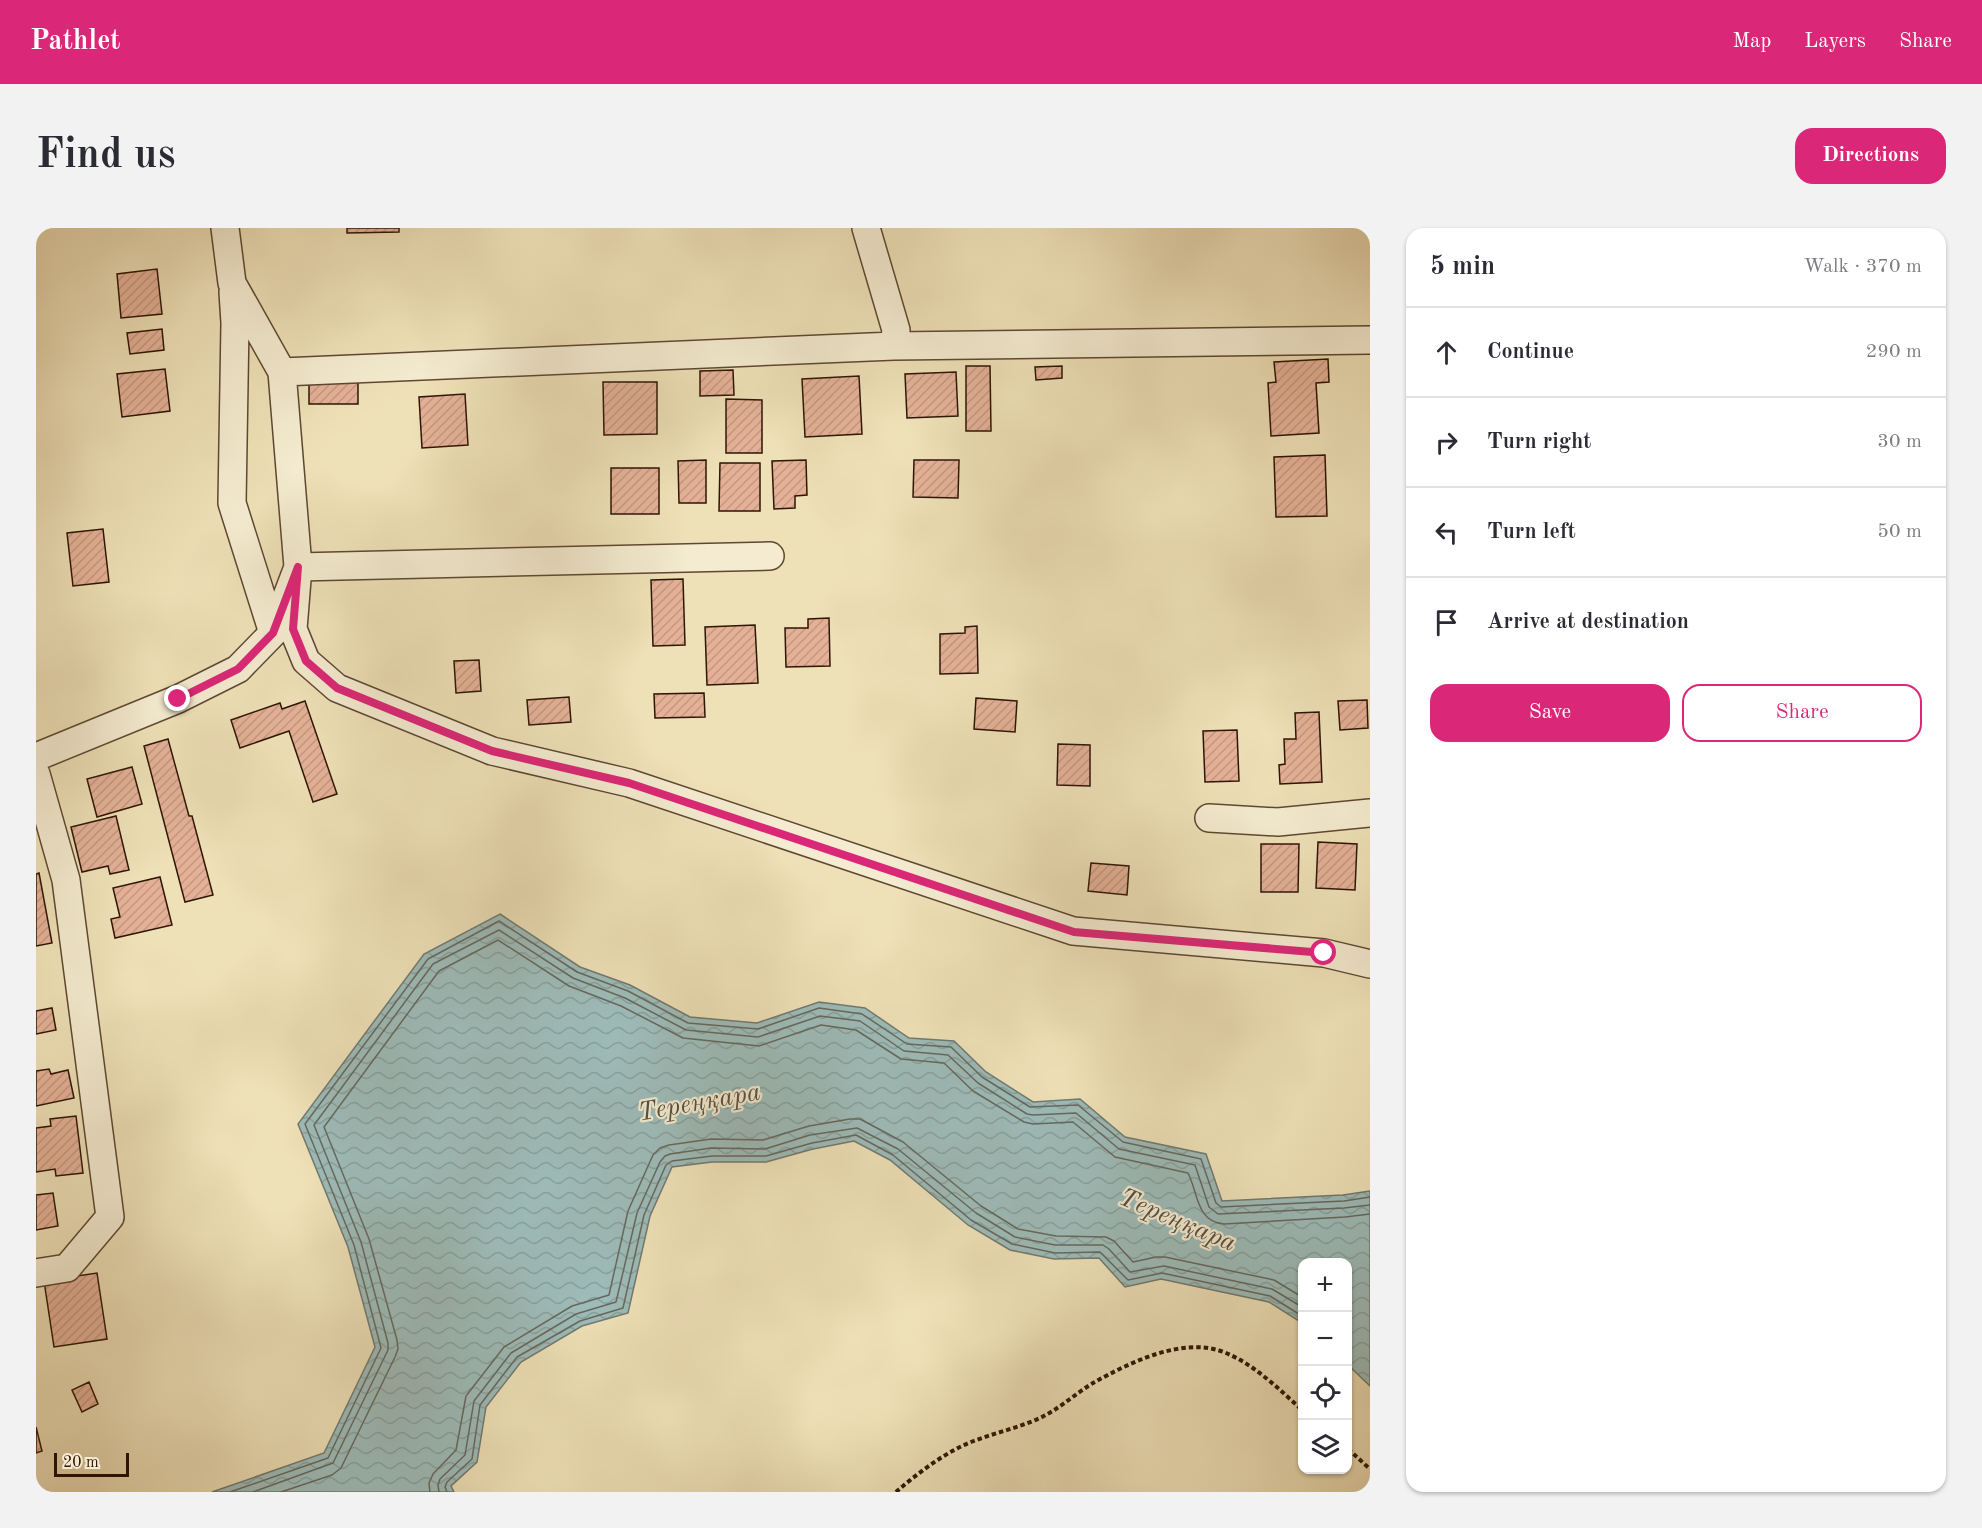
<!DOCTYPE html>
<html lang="en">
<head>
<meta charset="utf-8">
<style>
	:root { --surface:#fff; --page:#f2f2f3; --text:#2b2b33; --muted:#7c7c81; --line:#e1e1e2; --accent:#db2777 }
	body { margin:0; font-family:"Old Standard TT",serif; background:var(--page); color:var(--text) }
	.controls { position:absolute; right:18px; bottom:18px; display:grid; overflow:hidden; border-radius:12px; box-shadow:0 2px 4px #0004 }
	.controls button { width:54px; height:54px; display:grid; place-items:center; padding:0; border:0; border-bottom:2px solid var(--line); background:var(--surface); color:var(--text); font:30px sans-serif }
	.scale { position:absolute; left:18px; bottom:15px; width:75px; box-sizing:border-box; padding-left:6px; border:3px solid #2e1504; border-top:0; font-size:16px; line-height:21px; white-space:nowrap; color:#2e1504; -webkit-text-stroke:4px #f4ebd0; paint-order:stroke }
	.stop { position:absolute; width:18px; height:18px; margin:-14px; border:4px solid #db2777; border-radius:50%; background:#fff }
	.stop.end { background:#db2777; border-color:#fff; box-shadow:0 2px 6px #0008 }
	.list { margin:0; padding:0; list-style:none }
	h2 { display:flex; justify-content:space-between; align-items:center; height:78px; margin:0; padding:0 24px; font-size:26px }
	h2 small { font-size:20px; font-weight:400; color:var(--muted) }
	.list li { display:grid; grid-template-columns:39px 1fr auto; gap:18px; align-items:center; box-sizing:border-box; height:90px; padding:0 24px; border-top:2px solid var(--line) }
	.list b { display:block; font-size:22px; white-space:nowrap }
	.list em { font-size:20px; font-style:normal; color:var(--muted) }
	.actions { display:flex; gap:12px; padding:18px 24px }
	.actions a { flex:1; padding:14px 0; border:2px solid var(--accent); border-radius:18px; text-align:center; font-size:21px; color:var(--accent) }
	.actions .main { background:var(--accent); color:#fff }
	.icon { flex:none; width:33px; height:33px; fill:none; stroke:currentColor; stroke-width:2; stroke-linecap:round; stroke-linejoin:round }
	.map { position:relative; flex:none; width:1334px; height:1264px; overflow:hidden; border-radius:18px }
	header { display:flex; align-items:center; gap:36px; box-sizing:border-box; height:84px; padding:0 30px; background:var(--accent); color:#fff }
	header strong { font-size:28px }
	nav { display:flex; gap:33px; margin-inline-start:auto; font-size:21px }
	.intro { display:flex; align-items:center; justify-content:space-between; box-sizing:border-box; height:144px; padding:0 36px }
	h1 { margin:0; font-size:42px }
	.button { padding:15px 27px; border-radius:18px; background:var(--accent); color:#fff; font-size:21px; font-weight:700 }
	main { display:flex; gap:36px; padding:0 36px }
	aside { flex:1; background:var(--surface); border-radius:18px; box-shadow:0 2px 4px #0004 }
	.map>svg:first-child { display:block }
</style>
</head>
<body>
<header>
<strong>Pathlet</strong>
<nav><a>Map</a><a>Layers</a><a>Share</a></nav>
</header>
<div class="intro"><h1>Find us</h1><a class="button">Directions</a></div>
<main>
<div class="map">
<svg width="1334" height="1264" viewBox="0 0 1334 1264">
	<defs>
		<pattern id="water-waves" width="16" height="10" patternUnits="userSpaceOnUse" patternTransform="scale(1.5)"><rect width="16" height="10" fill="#9dbbb8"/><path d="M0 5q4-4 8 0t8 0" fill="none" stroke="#88a09d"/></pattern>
		<pattern id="building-hatch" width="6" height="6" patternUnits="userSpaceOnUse" patternTransform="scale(1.5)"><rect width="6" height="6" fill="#e4b197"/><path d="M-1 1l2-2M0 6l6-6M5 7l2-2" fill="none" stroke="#c49780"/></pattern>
	</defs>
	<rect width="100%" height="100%" fill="#eee0b7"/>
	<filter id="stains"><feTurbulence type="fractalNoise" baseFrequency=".00333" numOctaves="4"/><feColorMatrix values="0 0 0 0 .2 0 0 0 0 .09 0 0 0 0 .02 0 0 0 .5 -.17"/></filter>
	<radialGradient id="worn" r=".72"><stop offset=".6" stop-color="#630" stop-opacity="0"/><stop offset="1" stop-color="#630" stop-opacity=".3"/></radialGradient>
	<path fill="url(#water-waves)" stroke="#717970" stroke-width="1.5" d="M464,686L544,739L594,757L654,789L721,795L783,774L829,780L873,810L918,813L950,844L997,874L1044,871L1089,909L1170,926L1186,973L1307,967L1334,963V1158L1312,1137V1034H1266V1095L1233,1074L1125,1051L1089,1059L1063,1030L1018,1031L974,1022L932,997L854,932L818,913L777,921L730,934H676L636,939L614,988L592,1085L546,1098L485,1134L450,1179L441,1234L415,1258L418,1264H176L288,1225L339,1119L312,1019L262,896L388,726Z"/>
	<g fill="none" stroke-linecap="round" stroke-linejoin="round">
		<path stroke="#66685e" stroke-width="1.5" d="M194,1264L292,1230L345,1120L318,1017L269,896L392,731L463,693L541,744L592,763L652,795L722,801L783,780L826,786L871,816L915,819L946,849L994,879L1042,877L1087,914L1165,931L1180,975L1185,979L1308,973L1334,969
			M217,1264L297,1235L352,1122V1115L325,1014L278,897L397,736L463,702L537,750L589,770L650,802L722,809L784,788L824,793L868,823L912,827L942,855L991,886L997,887L1040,885L1083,921L1159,937L1173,979L1182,986L1308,980L1334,977
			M245,1264L296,1247L305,1240L359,1129L362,1121L361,1112L333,1011L288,899L403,743L462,712L533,758L585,778L647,810L723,818L785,797L820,802L865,831L908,835L937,863L988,894L997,896L1037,894L1079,929L1152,945C1162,964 1160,994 1188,996L1309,989L1334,986
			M394,1264L393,1255L397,1246L420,1222L430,1168L468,1119L536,1078L573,1067L592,983L617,927L624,920L633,917L675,911L727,912L773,898L814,891H824L867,914L945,978L982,1001L1020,1008L1070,1009L1078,1013L1097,1034L1120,1029H1129L1238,1052L1266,1069
			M403,1264L402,1257L404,1251L429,1227L438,1173L475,1125L540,1086L580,1074L601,985L624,934L629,928L634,926L675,920L729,921L774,907L821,900L862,921L940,985L979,1009L1019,1017H1067L1073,1021L1094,1044L1128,1038L1236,1061L1266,1079
			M411,1264L409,1259L411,1254L436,1231L444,1177L481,1129L544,1093L587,1080L608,987L630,937L636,933L676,928H730L776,915L820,907L857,927L935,992L976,1016L1019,1025L1064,1024L1092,1052L1126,1045L1234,1068L1266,1088"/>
	</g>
	<path fill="url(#building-hatch)" stroke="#2e1504" stroke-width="1.5" d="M311,0H363V4L311,5Z
		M121,41L126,86L85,90L81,46Z
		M126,101L128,122L94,126L91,105Z
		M1292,131L1293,154L1280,155L1283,205L1235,208L1232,155L1240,154L1238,134Z
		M930,138H954L955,203H930Z
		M1026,138V150L1000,152L999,139Z
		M129,141L134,183L86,189L81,146Z
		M697,142L698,167L664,168V143Z
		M920,144L922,188L871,190L869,146Z
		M823,148L826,206L769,209L766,151Z
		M273,153H322V176H273Z
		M567,154H621V206L568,207Z
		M429,166L432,217L386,220L383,169Z
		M690,171L726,172V225H690Z
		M1289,227L1291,288L1240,289L1238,229Z
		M670,232V275H643L642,233Z
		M770,232L771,267L759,268V280L738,281L736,233Z
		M878,232H923L922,270L877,269Z
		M684,235H724V283H683Z
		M575,240H623V286H575Z
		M67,301L73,354L37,358L31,305Z
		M647,351L649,417L617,418L615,352Z
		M793,390L794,438L750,439L749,400H772V391Z
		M719,397L722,455L671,457L669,399Z
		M941,398L942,445L904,446V406L929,405V399Z
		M443,432L445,463L420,465L418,433Z
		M668,465L669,489L619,490L618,466Z
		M533,469L535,494L493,497L491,472Z
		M940,470L981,473L979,504L938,501Z
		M1331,472L1332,500L1304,502L1302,473Z
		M269,473L301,566L277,574L253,503L204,520L195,492L244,475L246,481Z
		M1283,484L1286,554L1244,556L1243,537L1249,536L1248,511H1260L1259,485Z
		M1201,502L1203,553L1169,554L1167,503Z
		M132,511L153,588H156L177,667L149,674L108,518Z
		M1022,516L1054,517V558L1021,557Z
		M96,539L106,576L61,589L51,551Z
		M80,588L93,642L74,646L72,638L46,644L35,599Z
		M1282,614L1321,616L1319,662L1280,660Z
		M1225,616H1263L1262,664H1225Z
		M1055,635L1093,638L1091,667L1052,663Z
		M3,645L16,715L0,718V646Z
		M124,649L136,697L79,710L75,691L84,689L77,660Z
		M16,780L20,802L0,806V783Z
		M13,841L15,846L32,842L38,870L0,878V843Z
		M40,888L47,945L20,948L19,941L0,944V900L15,898L14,891Z
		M17,965L22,998L0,1002V967Z
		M61,1045L71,1111L18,1119L8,1053Z
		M53,1154L62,1176L46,1184L36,1162Z
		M0,1199L6,1223L0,1225Z"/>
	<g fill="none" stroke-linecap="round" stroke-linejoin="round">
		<defs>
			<path id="street" d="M830,0L860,102L858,118
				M197,64L199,95L196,275L237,405
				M246,144L858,118L1334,112
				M734,328L262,339L257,401L270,433L301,460L456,523L593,555L1037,703L1288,725L1334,736
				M0,529L142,471L202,441L237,405L262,339L246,144L196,55L189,0
				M0,546L30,652L74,989L31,1040L0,1045
				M1173,590L1242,594L1334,585"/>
		</defs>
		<use href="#street" stroke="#5e4831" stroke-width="30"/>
		<path stroke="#2e1504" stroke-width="4" stroke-dasharray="4.5 3" stroke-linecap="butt" d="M1312,1221L1334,1241
			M860,1264C882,1245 908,1225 935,1214C958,1205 982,1200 1004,1190C1023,1181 1039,1166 1057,1155C1093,1135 1148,1107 1190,1125C1219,1137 1244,1162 1266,1182"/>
		<use href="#street" stroke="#f4ebd0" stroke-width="27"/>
	</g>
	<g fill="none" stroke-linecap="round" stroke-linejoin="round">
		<path stroke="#db2777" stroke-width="8" d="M142,471L202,441L237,405L262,339L257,401L270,433L301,460L456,523L593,555L1038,704L1288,725"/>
	</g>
	<g text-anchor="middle" stroke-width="4.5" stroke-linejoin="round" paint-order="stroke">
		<g font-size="26" font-style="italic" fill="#554f43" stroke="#f4ebd0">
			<text transform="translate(663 873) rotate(-10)" y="9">Тереңқара</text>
			<text transform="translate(1142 991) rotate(23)" y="9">Тереңқара</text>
		</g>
	</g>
	<rect width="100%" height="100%" filter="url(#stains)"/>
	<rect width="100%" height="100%" fill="url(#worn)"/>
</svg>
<div class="controls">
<button>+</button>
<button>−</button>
<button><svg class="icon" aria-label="locate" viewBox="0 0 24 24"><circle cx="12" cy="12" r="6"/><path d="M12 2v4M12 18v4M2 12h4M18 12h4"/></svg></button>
<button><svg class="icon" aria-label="layers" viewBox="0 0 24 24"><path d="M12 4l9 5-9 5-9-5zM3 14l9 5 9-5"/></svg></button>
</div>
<div class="scale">20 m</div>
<div class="stop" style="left:1288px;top:725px"></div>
<div class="stop end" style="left:142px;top:471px"></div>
</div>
<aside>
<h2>5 min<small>Walk · 370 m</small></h2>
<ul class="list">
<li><svg class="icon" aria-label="ahead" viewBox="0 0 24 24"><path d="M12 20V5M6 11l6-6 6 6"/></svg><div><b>Continue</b></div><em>290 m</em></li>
<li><svg class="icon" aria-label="right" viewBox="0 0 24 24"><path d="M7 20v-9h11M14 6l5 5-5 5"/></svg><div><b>Turn right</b></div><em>30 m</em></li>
<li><svg class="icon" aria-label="left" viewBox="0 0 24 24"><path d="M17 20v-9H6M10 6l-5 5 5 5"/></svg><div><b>Turn left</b></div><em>50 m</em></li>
<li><svg class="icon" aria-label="arrive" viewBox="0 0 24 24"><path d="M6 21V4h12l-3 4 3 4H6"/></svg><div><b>Arrive at destination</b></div></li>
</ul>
<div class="actions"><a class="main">Save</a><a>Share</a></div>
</aside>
</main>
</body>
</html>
